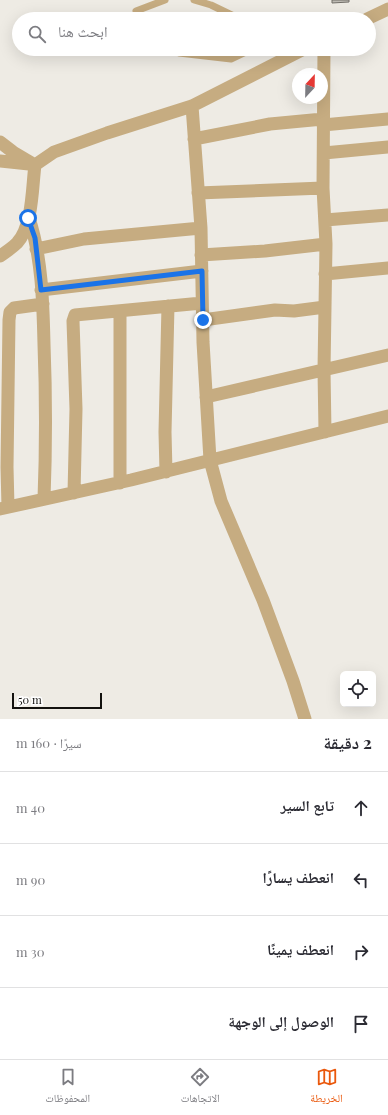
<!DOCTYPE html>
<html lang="ar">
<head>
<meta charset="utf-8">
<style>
	:root { --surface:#fff; --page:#f2f2f3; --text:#2b2b33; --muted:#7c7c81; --line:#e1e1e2; --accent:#ea580c }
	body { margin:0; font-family:"Playfair Display","Noto Naskh Arabic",serif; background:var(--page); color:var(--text); direction:rtl }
	.controls { position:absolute; right:12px; bottom:12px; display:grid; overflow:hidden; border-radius:6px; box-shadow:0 4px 16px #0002 }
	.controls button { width:36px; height:36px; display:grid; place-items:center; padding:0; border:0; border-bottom:1px solid var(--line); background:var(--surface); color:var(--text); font:20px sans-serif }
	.compass { position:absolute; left:292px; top:68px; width:36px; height:36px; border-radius:50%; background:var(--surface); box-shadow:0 4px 16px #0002; rotate:22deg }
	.scale { position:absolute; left:12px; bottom:10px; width:90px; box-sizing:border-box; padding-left:4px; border:2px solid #13120f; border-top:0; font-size:11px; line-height:14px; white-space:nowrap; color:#13120f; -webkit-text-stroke:3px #fff; paint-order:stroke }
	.stop { position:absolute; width:12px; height:12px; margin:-9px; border:3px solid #1a73e8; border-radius:50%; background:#fff }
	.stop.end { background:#1a73e8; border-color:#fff; box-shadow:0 1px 4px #0008 }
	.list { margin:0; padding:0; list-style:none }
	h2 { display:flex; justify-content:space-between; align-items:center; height:52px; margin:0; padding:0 16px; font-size:17px }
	h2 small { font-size:13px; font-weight:400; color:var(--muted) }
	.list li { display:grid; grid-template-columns:26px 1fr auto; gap:12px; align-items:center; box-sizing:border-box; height:72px; padding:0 16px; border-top:1px solid var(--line) }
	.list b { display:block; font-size:15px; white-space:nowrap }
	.list em { font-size:13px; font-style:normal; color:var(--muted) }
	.icon { flex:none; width:22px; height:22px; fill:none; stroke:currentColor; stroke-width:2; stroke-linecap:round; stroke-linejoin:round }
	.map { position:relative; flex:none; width:388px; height:719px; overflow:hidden; direction:ltr }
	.search { position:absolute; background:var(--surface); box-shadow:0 4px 16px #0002; left:12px; right:12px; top:12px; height:44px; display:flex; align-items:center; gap:10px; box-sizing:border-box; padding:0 14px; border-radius:22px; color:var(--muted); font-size:15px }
	.sheet { height:340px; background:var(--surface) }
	nav { display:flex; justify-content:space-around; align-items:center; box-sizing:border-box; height:56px; border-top:1px solid var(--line); background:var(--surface); font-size:11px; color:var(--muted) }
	nav a { display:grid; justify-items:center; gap:2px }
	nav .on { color:var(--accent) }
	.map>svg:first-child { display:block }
</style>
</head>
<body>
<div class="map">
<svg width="388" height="719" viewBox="0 0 388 719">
	<rect width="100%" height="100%" fill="#eeebe4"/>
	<path fill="#bdbab3" stroke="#726f69" d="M332,0H349V2L332,3Z"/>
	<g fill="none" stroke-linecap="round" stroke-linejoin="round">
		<path stroke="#c6ac81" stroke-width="7" d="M194,0L211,5L240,19
			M136,11L165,0
			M179,53L231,59L252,49"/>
		<path stroke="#c6ac81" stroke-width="13" d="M367,19L388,9
			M324,49L323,188L326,244L324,370L325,432
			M192,106L201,228L203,342L210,460L221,501L263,600L293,681L305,719
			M323,125L388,119
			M194,139L270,124L323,119
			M0,142L13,152L35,165
			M324,153L388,147
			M0,161L29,164
			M198,193L323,188
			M29,218C42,258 43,302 44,344C46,396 46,448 44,499
			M325,220L388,215
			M36,249L84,239L201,228
			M201,255L265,251L326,244
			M0,256C6,252 12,248 17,243C33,226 32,187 35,165L54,152L107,133L192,106L304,49
			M325,274L388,268
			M41,290L202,271
			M120,311V483
			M203,320L275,310L294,311L325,307
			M206,397L388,355
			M166,472L165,432L168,306
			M74,493L76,409L73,321L75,315L202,303
			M8,507L7,467L9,320L10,312L14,308L43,304
			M0,509L131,480L388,416"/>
	</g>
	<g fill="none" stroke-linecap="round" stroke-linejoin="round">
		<path stroke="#1a73e8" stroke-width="5" d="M28,218L35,238L41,290L202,271L203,320"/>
	</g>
</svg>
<div class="controls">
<button><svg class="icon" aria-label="locate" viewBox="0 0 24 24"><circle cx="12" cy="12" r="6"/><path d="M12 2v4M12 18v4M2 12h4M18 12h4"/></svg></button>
</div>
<svg class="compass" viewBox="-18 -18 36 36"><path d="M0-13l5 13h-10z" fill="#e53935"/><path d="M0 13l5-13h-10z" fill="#7c7c81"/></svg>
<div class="scale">50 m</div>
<div class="stop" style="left:28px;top:218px"></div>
<div class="stop end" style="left:203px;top:320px"></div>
<div class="search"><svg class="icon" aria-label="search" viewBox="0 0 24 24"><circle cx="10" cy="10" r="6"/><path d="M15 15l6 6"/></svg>ابحث هنا</div>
</div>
<section class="sheet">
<h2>2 دقيقة<small>سيرًا · 160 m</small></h2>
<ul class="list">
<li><svg class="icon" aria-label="ahead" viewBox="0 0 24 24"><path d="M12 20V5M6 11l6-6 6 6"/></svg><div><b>تابع السير</b></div><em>40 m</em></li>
<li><svg class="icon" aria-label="left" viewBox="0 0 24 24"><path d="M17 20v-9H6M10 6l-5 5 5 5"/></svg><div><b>انعطف يسارًا</b></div><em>90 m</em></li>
<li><svg class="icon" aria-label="right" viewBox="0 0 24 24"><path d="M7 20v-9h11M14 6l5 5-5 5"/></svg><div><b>انعطف يمينًا</b></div><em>30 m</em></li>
<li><svg class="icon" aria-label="arrive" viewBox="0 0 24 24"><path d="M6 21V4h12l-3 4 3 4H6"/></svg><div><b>الوصول إلى الوجهة</b></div></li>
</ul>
</section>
<nav>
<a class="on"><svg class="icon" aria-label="map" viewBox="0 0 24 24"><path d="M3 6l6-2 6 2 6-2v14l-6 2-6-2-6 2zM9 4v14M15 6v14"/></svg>الخريطة</a>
<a><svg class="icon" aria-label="directions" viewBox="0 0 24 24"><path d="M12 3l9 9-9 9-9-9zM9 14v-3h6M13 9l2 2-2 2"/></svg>الاتجاهات</a>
<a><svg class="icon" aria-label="saved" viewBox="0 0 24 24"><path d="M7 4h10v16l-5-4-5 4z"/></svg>المحفوظات</a>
</nav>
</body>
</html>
